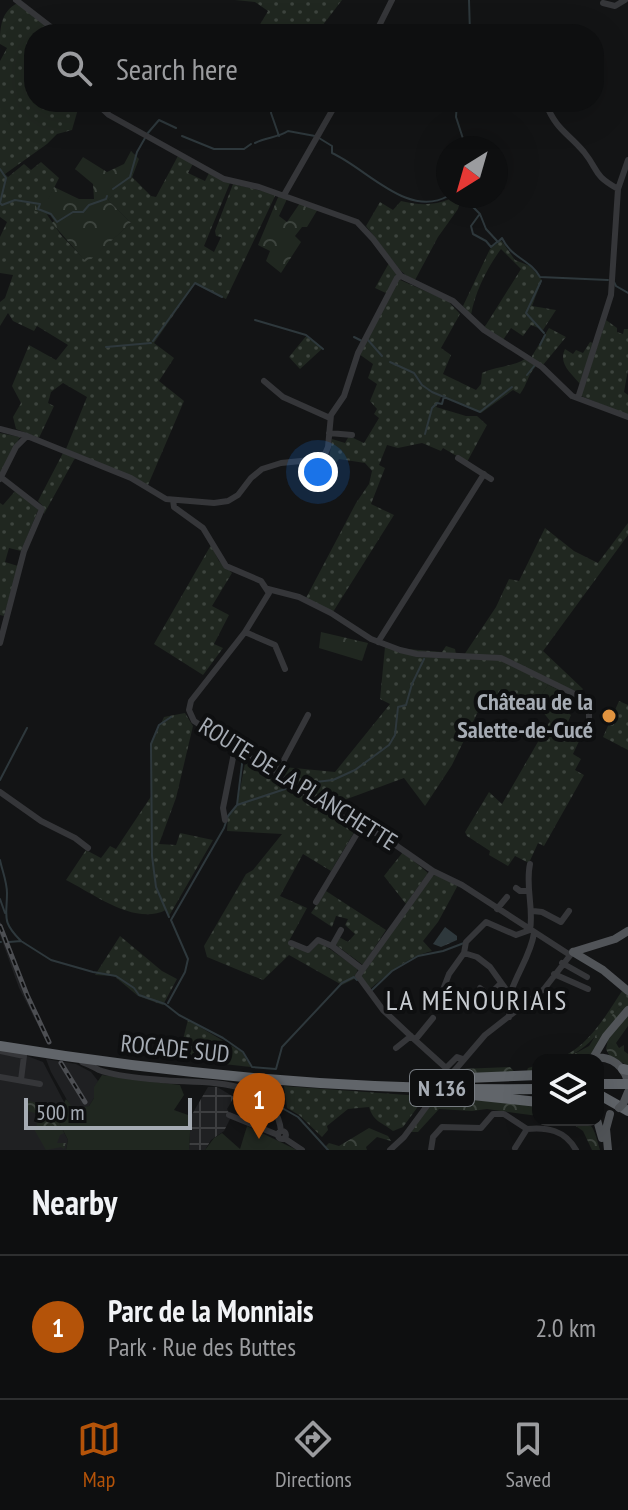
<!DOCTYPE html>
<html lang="en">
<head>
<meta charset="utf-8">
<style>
	:root { --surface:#0e0f10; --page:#171819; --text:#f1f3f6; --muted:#9b9c9f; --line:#2e2f30; --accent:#b45309 }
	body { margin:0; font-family:"PT Sans Narrow",sans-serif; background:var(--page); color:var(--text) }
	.controls { position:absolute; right:24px; bottom:24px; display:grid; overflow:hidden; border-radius:16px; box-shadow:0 8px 32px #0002 }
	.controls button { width:72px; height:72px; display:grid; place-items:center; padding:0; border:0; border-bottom:2px solid var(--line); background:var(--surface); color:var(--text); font:40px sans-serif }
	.compass { position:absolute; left:436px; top:136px; width:72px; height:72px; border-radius:50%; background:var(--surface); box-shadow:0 8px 32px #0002; rotate:217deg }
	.scale { position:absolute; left:24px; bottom:20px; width:168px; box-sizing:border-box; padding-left:8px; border:4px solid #a6acb4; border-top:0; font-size:22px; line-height:28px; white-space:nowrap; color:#a6acb4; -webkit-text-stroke:6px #0e0f10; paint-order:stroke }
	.you { position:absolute; left:318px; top:472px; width:28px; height:28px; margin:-20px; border:6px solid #fff; border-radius:50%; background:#1a73e8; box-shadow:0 0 0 12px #1a73e833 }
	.badge { display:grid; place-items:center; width:52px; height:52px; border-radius:50%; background:var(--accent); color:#fff; font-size:26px; font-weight:700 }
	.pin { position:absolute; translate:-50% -66px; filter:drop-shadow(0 2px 4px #0008) }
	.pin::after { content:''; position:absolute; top:42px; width:28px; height:24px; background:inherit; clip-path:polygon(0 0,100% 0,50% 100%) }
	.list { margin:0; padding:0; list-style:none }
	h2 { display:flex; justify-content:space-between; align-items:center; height:104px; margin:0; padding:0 32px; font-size:34px }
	h2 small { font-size:26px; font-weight:400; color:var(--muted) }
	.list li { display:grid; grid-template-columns:52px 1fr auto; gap:24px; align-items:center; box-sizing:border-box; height:144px; padding:0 32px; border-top:2px solid var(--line) }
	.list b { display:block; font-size:30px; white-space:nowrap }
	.list p { margin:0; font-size:26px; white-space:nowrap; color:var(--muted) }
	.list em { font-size:26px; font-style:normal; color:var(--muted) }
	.icon { flex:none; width:44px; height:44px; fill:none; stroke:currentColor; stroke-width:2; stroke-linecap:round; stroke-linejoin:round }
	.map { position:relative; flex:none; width:628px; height:1150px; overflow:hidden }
	.search { position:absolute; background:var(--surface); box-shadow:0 8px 32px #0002; left:24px; right:24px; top:24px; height:88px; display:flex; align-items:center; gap:20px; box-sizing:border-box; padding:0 28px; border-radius:32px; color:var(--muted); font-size:30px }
	.sheet { height:248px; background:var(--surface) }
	nav { display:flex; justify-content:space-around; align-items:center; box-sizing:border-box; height:112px; border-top:2px solid var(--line); background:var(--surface); font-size:22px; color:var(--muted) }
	nav a { display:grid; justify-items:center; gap:4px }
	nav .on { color:var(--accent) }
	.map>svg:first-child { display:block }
</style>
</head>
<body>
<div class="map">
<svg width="628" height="1150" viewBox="0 0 628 1150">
	<defs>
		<pattern id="industrial-grid" width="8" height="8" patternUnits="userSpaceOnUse" patternTransform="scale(2)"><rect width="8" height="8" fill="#1f2022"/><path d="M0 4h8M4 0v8" fill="none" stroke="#3d3e40"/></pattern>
		<pattern id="grass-dots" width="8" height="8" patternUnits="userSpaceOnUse" patternTransform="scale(2)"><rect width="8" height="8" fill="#202720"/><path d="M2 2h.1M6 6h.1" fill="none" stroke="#3d443e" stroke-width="1.8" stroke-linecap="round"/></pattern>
		<pattern id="forest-crowns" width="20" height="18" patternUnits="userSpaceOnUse" patternTransform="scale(2)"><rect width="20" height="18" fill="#202720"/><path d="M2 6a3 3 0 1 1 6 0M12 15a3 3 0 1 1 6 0" fill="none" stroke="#3d443e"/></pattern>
		<pattern id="water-ripples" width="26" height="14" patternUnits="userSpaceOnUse" patternTransform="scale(2)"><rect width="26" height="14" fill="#2e383c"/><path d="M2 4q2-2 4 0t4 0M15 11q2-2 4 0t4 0" fill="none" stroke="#495256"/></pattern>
	</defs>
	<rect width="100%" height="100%" fill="#131415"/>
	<path fill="#1f2022" d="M0,921L18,971L50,1039L46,1041L19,988L0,935Z
		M0,1050L22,1054L43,1062L64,1102L60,1111L51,1108L68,1140L66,1150H0Z
		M46,1059L76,1064L91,1072L98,1081L94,1098L89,1106L79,1110L71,1107L51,1072Z"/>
	<path fill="url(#industrial-grid)" d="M208,1087H217L234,1097L227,1109L231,1117L224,1131L211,1140L205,1150H189L191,1116Z"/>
	<path fill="url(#grass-dots)" d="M235,0H342L316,34L256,31L268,11L255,2Z
		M18,3L58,34H34V102H80L72,130L57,134L47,144L5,174L8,177L24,164L31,170L41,162L59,178L48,200L46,213L61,235L87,262L131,223L108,200L132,177L151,196L156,197L179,154L194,162L188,173L205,181L209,173L230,183L204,246L214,252L221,237L216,236L215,231L233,184L276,194L226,299L195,284L154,343L174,358L159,381L184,401L148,485L66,449L87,397L63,383L51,392L48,403L54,406L39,438L16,429L13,417L21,403L12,386L29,345L56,360L68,345L37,326L34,331L13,321L8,313L0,326V302L5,298L13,275L0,273V237L7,222L0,217V61L7,48L0,44C0,27 1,11 18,3Z
		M450,199L459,205L458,209L438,237L414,282L401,271L366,226L380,202L393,210L401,201C418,205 433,206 450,199Z
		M501,240L515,260L530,266L542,280L532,306L556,310L543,330L531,325L523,336L511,328L503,340L484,328L521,269L501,249C487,268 475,292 471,315L463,306L490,249Z
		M389,263L397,274L388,294L375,288Z
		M398,279L448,301L460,314L441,348L451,355L443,374L476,390L481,384L482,373C496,366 512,367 525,359L536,366C528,374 527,385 520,394L513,390L481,413L442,395L436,407L466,416H477L487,425L467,462L443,448L441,451L422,443L398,448L387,445L379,465L385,468L371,504L394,515L333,612L306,598L356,503L369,484L372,471L365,463L339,459L337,462L329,460L332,439L345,443L349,436L364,443L379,418L374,414L377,409L370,401L377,384L368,378L373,364L359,354Z
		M606,320L617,328V332L623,334L624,329H628V370L624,392L628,395V415L581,396Z
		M549,328L566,337L543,365L532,358V356Z
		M307,335L323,348L300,369L289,357Z
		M590,342L593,343L580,384C571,373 558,364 565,349L573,354L576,350L583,353Z
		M0,433L20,437L0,474Z
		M63,453L75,458L44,514L42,505L38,501Z
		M16,490L39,508L21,551L9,548L5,562L18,566L4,616L0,615V503L3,505Z
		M628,523V535L543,651L583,689L580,693L566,687L563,692L548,685L536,703L510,701L488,691L452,765L425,806L404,778L347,799L324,804L281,775L284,767L335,772L390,704L380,699L385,647L442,652L446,646L455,649L456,654L464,655L496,607L509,579L519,581L545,528L574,551L598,563Z
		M211,545L219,561L232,573L212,606L229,615L214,644L223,648L203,675L154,644Z
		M619,701L628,705V750L603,737Z
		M185,713L193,726L176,798L159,844L176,845L180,833L213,840L169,916L166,910C135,926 94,894 66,880L86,850L101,858L110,846L116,849L152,795V743L164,717Z
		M550,721L580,739L573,754L581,759L575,770L584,775L544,846L538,843L529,863L515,856L508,866L489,855L490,851L467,836L465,832L489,792L502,804Z
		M246,758L356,829L331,871L303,854L280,896L307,908L289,941L310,952L320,942L358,969L354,979L342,985L289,955L263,980L207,957L204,946L246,874L253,870L282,834L227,831L228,816L237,805Z
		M403,852L428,873L406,904L384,876Z
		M435,875L458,885L438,922L423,941L432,951C407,957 389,973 370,989L359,977L432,876Z
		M326,891L386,930L363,965L336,945L339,937L348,942L355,934L345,925L348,919L336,916L332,927L311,913Z
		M120,936L162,971L177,979L163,1005L138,996L114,976L95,975Z
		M622,991L628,993V1007L623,1010L619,1007C603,1028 581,1060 552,1060C586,1053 607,1013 622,991Z
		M188,1020L242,1052L251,1067L178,1059Z
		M284,1086L421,1096L422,1101L403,1127L393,1131C380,1121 374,1122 369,1107L348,1109L327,1126L328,1130L322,1137L299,1115L287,1108Z"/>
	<path fill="url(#forest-crowns)" d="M131,151L139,159L131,180L108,200L131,223L87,263L52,223L54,221L50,215L35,211V205L39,196L48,199L54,187L79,199H94L93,184L75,169L83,157L107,172L124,164Z
		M279,195L287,199L279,216L287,222L300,203L318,209L307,227H302L295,236L301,242L281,273L266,261L270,251L258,245Z
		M321,632L368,643L362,661L319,648Z
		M548,685L563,692L556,705L571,715L568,722L583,732L580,739L550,721L536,703Z
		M619,1007L623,1010L591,1056L581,1060H563L589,1046L599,1030Z
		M628,1014V1026L616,1043L619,1048L624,1045V1051L628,1054V1066L609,1055L606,1049L608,1039Z
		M538,1065V1073L458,1076L455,1073L460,1069L510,1067L516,1074L526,1073L528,1068Z
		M443,1098L538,1104L527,1106L538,1107V1116L487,1109L472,1111L439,1109L418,1132H410L432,1101Z
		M24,1099L52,1108L64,1133L60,1135L57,1143H66L64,1149L61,1147L46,1150L34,1129L37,1126L35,1113L27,1111Z
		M567,1120C594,1120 593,1126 600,1150H592L583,1131Z
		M369,1128L388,1136L391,1141L377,1137L366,1147L367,1150H327L325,1147L329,1143L339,1146Z"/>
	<path fill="#202720" d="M102,1075L180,1085L184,1095L174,1110L191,1116L189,1150H66L68,1140L51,1107L60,1111L66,1099L74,1109L89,1106L94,1098V1087Z
		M247,1126L297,1150H205L214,1138L222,1133L240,1149Z"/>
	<path fill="url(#water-ripples)" d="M445,927L457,936V940L441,947L433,944Z"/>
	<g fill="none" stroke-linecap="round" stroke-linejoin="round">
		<path stroke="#2e383c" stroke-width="2" d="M469,0L470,34
			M272,102L271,113L279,136
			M457,102L456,117L466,148
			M147,134L159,120L176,128
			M182,136L214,149H244L251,144
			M319,138L332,146V153C366,168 408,219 448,196
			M255,143C267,137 277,138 288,131L315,136
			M0,169L6,178L0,203L2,205L15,200L40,204L38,209L51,214L57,222L73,212H83L89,205L106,199L107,196
			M113,189L130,177L137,152L145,138
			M457,196L470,204L480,214L486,229L498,242L502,238C512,259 530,259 540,277L608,280
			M479,215L471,226L473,234L486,241L491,247L497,242
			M541,281L526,313L544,333
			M614,282L616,286L628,293
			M255,320L306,335L323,349
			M354,337L362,341
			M368,340L382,356
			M153,341L195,283L222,297
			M540,345L545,335
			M106,347L151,343
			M390,362L414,373L422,385L432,392L480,412L512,387
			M527,375L535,365
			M425,434L432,408L437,403L442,404L444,396
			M0,780L27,728
			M298,784L333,780L355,770L389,745L395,735L398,707L406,705L412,684L424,659
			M237,805L243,756
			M0,860C2,870 7,882 7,893C7,917 1,921 21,941
			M0,899L5,913
			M169,917L156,887L152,856L151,744L159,725L171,717
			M0,942H1
			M9,942L21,941L51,960L93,972L116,976L134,988L139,995L165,1004L179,1015L223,1038L243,1052L252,1067L276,1069L282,1047L342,983L354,977L357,980
			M372,990L392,971L418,956L443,951L464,943
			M168,1003L185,972L188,959L171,920L224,828L228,816L237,805L291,787
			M278,1084L282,1089V1108L298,1117L328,1150"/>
		<path stroke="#353639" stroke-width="6" d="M16,0L60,34
			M603,3L615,6L625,0
			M375,34L392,0
			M95,102L109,115L224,179L259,187L357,222L373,239L401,276
			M545,102C557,131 566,131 584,152C600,172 592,174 618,189
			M284,195L337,102
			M264,381L283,397L330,418
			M578,398L611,295L618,189L628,160
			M0,429L27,436L131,478L166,499L214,503L228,501L238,495L251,478L262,469L281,463L311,460L325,454L328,447L331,415L344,396L358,353L397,278L401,276L453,301L484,330L542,367L572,396L628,417
			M329,433L352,435
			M458,458L491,479
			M0,479L16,447L27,436
			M173,500L174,507L203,528L226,566L261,581L269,593L245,632L191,701L189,710L194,721L340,816L384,837L433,871L462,885L570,955
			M268,589L299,597L331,613L371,639L400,650L417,654L501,658L589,701V724
			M245,632L275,645L285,669
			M378,642L484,474
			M0,643L24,551L42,509L2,478
			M276,775L308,715
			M0,792L41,821L75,838L88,848
			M225,820L223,808L235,748
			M516,888L520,891H529
			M316,902L361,827
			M497,909L507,897
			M533,911L542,912L561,922L569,911
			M341,930L332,946L362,969
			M530,930C534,908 525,886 530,864
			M291,943L308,950L318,940L332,946
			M464,953L477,957L490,967L510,995L509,1017
			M562,963L587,977
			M554,974L588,989
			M480,988L489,995L500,984
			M441,995L449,974L464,953L466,942L486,922L516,935L530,930
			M510,995C516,974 531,955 534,933
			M433,1018L415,1040L446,1068L457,1057L463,1059
			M415,1040L383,1010L358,976L433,871
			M396,1048L411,1036
			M0,1051L24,1056L21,1080
			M82,1062C89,1064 93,1067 99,1070C117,1077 142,1078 161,1080C200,1084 275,1075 281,1131
			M0,1077L40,1084
			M449,1077L485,1035L544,989L572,953
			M229,1115L278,1135
			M278 1135a4 4 0 1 1 8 0a4 4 0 1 1-8 0Z
			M284,1138L302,1150
			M515,1148L527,1129C547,1127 565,1130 576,1150
			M390,1150L404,1137L435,1095
			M431,1150L433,1137L442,1127L481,1128L493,1114H504L527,1129"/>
		<path stroke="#515458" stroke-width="8" d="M573,952L603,970L628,991
			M573,952L615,939L628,931
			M593,1058L606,1036L628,1010
			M586,1060C606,1053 622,1062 628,1081
			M623,1104L628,1092
			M597,1120L602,1138
			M608,1150L606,1129L610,1114"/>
		<path stroke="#61656a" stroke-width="10" d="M0,1046C177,1075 358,1091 538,1089
			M623,1069L628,1070
			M416,1080L538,1075
			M598,1084H628
			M463,1094L538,1102
			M598,1094L628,1111"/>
		<defs>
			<path id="rail" d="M0,926L27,995L49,1042
				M61,1063L85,1102"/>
		</defs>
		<use href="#rail" stroke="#4c4e52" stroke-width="5"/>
		<use href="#rail" stroke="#0e0f10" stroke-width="2" stroke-dasharray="6" stroke-linecap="butt"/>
		<path stroke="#353639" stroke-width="6" d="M435,1095L449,1077"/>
		<path stroke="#515458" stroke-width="8" d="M619,1108L623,1104"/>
	</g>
	<circle fill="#e1933f" stroke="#0e0f10" stroke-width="3" cx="609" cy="716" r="8"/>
	<g text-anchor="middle" stroke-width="8" stroke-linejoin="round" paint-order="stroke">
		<rect fill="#0e0f10" stroke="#787d83" stroke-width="2" x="410" y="1070" width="64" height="36" rx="6"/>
		<g font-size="22" font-weight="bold" fill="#a6acb4">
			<text x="442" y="1096">N 136</text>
		</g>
		<g font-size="24" font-weight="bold" fill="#a6acb4" stroke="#0e0f10" text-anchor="end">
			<text x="593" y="710">Château de la<tspan x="593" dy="28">Salette-de-Cucé</tspan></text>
		</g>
		<g font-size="24" fill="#a6acb4" stroke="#0e0f10">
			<text transform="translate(298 784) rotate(32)" y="8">ROUTE DE LA PLANCHETTE</text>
			<text transform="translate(175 1049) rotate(6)" y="8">ROCADE SUD</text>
		</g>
		<g font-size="28" letter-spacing="2" fill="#c7cbd0" stroke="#0e0f10">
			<text x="477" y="1010">LA MÉNOURIAIS</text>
		</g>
	</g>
</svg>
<div class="controls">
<button><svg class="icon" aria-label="layers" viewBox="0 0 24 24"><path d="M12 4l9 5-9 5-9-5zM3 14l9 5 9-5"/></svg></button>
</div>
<svg class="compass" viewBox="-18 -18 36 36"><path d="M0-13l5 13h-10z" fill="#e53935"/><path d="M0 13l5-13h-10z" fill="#9b9c9f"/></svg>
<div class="scale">500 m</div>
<div class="you"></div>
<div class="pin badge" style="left:259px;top:1139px">1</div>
<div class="search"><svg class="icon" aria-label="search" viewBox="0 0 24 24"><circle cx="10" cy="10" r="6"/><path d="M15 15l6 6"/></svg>Search here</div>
</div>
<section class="sheet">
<h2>Nearby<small></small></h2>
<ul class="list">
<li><span class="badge">1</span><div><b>Parc de la Monniais</b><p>Park · Rue des Buttes</p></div><em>2.0 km</em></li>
</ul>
</section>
<nav>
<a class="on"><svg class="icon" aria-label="map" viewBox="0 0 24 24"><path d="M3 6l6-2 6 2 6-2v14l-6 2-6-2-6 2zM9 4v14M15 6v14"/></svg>Map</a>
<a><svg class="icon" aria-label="directions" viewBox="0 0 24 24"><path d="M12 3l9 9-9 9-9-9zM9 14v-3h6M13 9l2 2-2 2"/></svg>Directions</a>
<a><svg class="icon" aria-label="saved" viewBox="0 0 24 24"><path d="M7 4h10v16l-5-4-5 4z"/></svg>Saved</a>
</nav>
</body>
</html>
